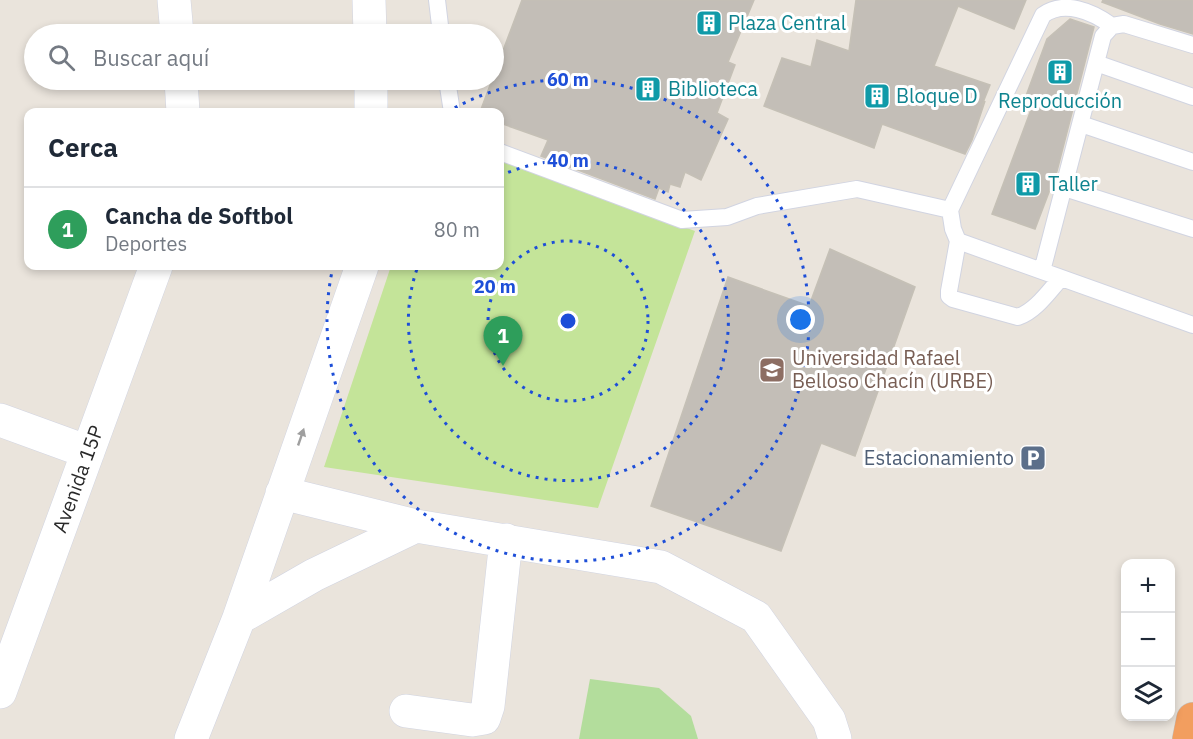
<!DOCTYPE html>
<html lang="es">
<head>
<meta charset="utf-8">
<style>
	:root { --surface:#fff; --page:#f6f6f7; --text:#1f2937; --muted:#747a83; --line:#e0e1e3; --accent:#4767ec }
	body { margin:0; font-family:"IBM Plex Sans",sans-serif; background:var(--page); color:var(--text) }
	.controls { position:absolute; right:18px; bottom:18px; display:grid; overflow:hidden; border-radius:12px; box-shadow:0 3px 9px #0003 }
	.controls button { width:54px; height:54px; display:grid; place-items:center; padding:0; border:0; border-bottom:2px solid var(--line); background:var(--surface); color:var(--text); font:30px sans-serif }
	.you { position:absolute; left:801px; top:320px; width:21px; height:21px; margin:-15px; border:4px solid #fff; border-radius:50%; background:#1a73e8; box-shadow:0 0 0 9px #1a73e833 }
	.badge { display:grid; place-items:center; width:39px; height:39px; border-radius:50%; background:var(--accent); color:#fff; font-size:20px; font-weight:700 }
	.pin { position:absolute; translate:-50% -50px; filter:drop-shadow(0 2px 3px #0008) }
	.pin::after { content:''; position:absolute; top:32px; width:21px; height:18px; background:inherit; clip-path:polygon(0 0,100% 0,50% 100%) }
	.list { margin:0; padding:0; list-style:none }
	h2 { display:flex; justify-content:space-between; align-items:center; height:78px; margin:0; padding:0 24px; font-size:26px }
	h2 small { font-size:20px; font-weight:400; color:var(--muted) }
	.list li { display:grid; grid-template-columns:39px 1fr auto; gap:18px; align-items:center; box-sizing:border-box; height:84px; padding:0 24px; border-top:2px solid var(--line) }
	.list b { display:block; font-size:22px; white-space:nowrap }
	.list p { margin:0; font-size:20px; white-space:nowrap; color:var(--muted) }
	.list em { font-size:20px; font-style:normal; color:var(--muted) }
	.icon { flex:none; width:33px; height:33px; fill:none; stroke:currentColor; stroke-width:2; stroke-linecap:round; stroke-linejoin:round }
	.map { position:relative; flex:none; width:1193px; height:739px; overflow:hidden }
	.search { position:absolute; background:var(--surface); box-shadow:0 3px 9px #0003; left:24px; top:24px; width:480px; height:66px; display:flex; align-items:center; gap:15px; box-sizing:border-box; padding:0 21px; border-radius:33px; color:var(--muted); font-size:22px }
	.panel { position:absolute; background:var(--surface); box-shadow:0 3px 9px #0003; left:24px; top:108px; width:480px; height:162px; border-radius:12px }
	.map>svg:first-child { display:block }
</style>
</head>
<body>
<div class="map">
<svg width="1193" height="739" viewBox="0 0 1193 739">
	<rect width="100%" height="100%" fill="#eae4dc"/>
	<path fill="#b3dd9c" d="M590,679L659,688L691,716L698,739H579Z"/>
	<path fill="#c4e499" d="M500,161L695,231L598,508L324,467L391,266H500Z"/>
	<path fill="#c3beb7" stroke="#c5c0b6" stroke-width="1.5" d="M522,0H754L728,62L735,65L717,113L728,119L701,180L685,172L680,187L670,184L668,192L659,188L655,199L541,156L548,140L500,123V112H480Z
		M856,0H1026L1014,29L958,6L934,66L990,85L982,105L985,101L972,140L965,154L882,124L874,148L764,106L782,58L811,67L817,40L849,51Z
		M1103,0H1193V34L1160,24L1102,2Z
		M1070,19L1094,27L1057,171L1035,229L992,214L1032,107L1023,104L1047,39Z
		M830,249L915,287L855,456L821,443L781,551L651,506L728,277L809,306Z"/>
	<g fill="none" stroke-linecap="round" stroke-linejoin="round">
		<defs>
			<path id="lane" d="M437,0L441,34
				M1112,26C1092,11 1064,0 1043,15L950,210L953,229L958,241L1193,325
				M1096,63L1193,97
				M447,80L452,112
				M1081,124L1193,162
				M500,152L682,220L727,217L757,206L857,189L950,210
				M1064,188L1193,229
				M958,241L949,291V296L953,299L1018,317C1036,311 1049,291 1061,278
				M1042,271L1103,36L1112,26L1124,24L1193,45"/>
			<path id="street" d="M174,0L177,34
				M369,0L370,34
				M181,80L183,112
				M371,80V112
				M0,420L88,452
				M282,493L416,526
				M239,618L362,266
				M0,692L156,266
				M406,711L472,720L484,718L488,706L506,540
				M191,739L239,618L314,575L416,526L661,567L756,617L829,720L835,739"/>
			<path id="highway" d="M1189,739L1193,719"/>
		</defs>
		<use href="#lane" stroke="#d1d4e1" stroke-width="18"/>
		<use href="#street" stroke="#d1d4e1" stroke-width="34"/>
		<use href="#highway" stroke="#c3c3c3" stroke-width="34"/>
		<use href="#lane" stroke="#fff" stroke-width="16"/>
		<use href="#street" stroke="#fff" stroke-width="33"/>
		<use href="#highway" stroke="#f29e5f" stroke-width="33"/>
	</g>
	<defs><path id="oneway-solid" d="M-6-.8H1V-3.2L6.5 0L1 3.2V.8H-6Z" transform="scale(1.5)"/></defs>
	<use fill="#9f9f9f" href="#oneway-solid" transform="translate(301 437) rotate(-71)"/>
	<g fill="none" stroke="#1d4ed8" stroke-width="3" stroke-dasharray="3 6">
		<circle cx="568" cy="321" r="80"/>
		<path d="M500 176A160 160 0 1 1 418 266"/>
		<path d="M447 112A241 241 0 1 1 333 267"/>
	</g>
	<defs>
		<symbol id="building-square" viewBox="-11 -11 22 22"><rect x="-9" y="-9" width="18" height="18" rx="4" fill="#0f9aa8" stroke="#fff"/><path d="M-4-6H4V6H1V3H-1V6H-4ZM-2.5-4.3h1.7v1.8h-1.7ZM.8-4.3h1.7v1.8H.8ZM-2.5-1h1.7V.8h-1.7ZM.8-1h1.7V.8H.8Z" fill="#fff"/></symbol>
		<symbol id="university-square" viewBox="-11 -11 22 22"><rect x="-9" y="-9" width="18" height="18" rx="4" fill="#8d6e63" stroke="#fff"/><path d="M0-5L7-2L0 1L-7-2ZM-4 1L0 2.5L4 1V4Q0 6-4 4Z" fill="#fff"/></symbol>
		<symbol id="parking-square" viewBox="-11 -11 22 22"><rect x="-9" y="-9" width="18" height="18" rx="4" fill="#5c6f8a" stroke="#fff"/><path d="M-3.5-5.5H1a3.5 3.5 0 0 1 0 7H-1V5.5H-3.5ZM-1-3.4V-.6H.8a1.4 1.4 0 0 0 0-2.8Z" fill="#fff"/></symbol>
	</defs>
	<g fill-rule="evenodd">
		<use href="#building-square" x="694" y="8" width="30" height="30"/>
		<use href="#building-square" x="1045" y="57" width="30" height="30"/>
		<use href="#building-square" x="633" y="74" width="30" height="30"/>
		<use href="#building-square" x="862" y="81" width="30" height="30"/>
		<use href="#building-square" x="1013" y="169" width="30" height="30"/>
		<use href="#university-square" x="757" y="355" width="30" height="30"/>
		<use href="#parking-square" x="1018" y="443" width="30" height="30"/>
	</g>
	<g text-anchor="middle" stroke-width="6" stroke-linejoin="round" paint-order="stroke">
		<g font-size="20" fill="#0d838f" stroke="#fff" text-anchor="start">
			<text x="728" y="30">Plaza Central</text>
			<text x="668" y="96">Biblioteca</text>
			<text x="896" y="103">Bloque D</text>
			<text x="1060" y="108" text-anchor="middle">Reproducción</text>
			<text x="1048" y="191">Taller</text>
		</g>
		<g font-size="20" fill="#785e54" stroke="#fff" text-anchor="start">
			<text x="792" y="365">Universidad Rafael<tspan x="792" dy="23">Belloso Chacín (URBE)</tspan></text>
		</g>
		<g font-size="20" fill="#4e5e75" stroke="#fff" text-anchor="end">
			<text x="1014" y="465">Estacionamiento</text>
		</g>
		<g font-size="20" fill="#292929" stroke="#fff">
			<text transform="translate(78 479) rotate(-70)" y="7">Avenida 15P</text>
		</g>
	</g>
	<circle cx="568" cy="321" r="9" fill="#1d4ed8" stroke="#fff" stroke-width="3"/>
	<g font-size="18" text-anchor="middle" font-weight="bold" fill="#1d4ed8" stroke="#fff" stroke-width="6" stroke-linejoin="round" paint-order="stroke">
		<text x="568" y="86">60 m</text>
		<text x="568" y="167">40 m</text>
		<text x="495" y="293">20 m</text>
	</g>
</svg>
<div class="controls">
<button>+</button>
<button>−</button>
<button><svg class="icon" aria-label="layers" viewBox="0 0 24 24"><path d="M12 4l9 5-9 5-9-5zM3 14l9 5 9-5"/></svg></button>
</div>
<div class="you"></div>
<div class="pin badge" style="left:503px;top:366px;background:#2e9e5b">1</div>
<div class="search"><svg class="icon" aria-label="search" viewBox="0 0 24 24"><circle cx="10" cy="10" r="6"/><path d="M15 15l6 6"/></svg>Buscar aquí</div>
<section class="panel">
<h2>Cerca<small></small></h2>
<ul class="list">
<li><span class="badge" style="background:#2e9e5b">1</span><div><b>Cancha de Softbol</b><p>Deportes</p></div><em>80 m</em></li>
</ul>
</section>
</div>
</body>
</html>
